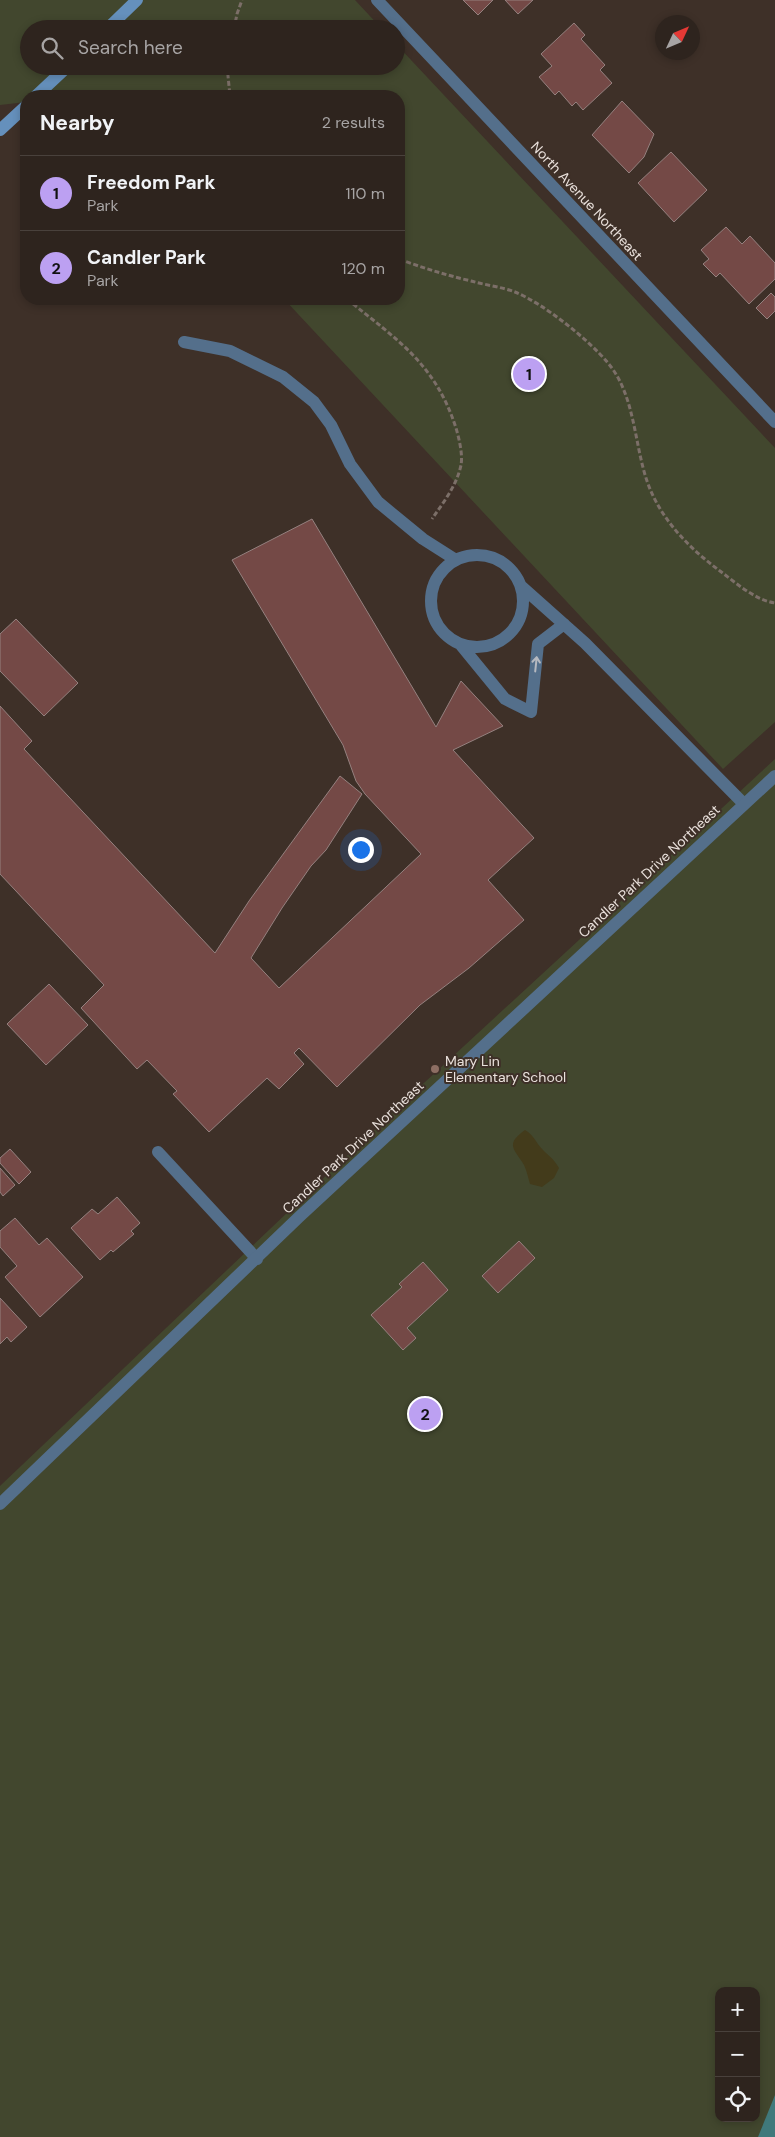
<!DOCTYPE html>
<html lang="en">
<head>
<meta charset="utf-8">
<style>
	:root { --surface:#2e241e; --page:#362c27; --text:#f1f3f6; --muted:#a7a4a4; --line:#49413c; --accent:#bca0f2 }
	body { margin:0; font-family:"DM Sans",sans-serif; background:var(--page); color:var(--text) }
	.controls { position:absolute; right:15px; bottom:15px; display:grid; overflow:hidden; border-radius:10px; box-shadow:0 2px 8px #0003 }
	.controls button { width:45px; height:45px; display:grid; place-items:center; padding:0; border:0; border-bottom:1px solid var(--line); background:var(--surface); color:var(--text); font:25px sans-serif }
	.compass { position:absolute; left:655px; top:15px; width:45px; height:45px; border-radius:50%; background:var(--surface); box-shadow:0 2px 8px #0003; rotate:46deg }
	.you { position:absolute; left:360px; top:849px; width:18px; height:18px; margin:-12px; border:4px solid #fff; border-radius:50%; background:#1a73e8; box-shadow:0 0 0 8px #1a73e833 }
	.badge { display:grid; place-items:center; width:32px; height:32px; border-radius:50%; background:var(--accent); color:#111; font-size:16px; font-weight:700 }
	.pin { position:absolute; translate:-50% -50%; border:2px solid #fff; box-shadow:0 1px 5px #0006 }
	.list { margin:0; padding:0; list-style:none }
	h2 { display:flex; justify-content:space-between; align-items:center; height:65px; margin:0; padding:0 20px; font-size:21px }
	h2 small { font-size:16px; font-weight:400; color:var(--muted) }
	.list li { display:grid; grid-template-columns:32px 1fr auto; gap:15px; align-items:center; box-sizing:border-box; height:75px; padding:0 20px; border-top:1px solid var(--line) }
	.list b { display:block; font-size:19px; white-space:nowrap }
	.list p { margin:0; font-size:16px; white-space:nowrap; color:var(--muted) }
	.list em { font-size:16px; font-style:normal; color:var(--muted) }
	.icon { flex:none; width:28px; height:28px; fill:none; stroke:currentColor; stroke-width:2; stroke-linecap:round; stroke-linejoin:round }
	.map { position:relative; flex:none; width:775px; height:2137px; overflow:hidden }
	.search { position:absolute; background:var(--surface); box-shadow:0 2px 8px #0003; left:20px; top:20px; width:385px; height:55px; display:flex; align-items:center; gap:12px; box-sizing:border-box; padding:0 18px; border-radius:28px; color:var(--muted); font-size:19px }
	.panel { position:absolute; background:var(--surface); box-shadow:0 2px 8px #0003; left:20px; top:90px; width:385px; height:215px; border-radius:20px }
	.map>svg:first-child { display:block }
</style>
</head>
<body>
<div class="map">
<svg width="775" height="2137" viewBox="0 0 775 2137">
	<rect width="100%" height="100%" fill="#3e3028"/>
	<path fill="#42472e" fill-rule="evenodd" d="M0,0H355L382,29H29V66H396V44L775,448V722L723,769L284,299H399V96H26V102L0,105Z
		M775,759V2137H0V1486L412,1094ZM719,1991H756V2118H719Z"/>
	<path fill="#433b1b" d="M525,1130C534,1135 536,1143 543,1150C550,1157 554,1159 559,1168L554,1178L542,1187L530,1184C528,1178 527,1171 524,1165C515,1149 504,1145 525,1130Z"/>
	<path fill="#40797b" d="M775,2095V2137H758Z"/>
	<path fill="#744946" stroke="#95817f" d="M463,0H493L478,15Z
		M505,0H533L518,14Z
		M574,23L585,35L581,39L605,65L600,70L612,83L583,110L576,102L572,106L559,91L555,95L539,77L552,66L541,54Z
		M622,101L654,134L644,157L629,173L592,135Z
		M671,152L707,190L674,222L638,183Z
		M726,227L742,244L750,236L775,263V279L749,304L720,273L716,277L703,264L709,259L701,250Z
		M771,293L775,297V311L767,319L756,308Z
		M312,519L436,727L461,681L503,726L453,750L534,838L488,880L524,920L469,968L420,1005L337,1087L299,1048L294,1053L304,1064L279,1089L267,1078L209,1132L173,1094L177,1091L147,1060L137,1069L81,1008L104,985L0,874V706L32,741L24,749L215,953L249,901L340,776L362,794L326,850L311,866L282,908L251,958L279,988L421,854L365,794L356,781L343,745L232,560Z
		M16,619L78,683L44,716L0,671V634Z
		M49,984L88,1025L46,1065L7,1024Z
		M10,1149L31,1172L19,1184L0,1163V1158Z
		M0,1168L15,1185L3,1196L0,1192Z
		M117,1197L140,1223L131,1231L134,1234L113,1252L111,1250L100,1260L71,1228L92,1209L98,1214Z
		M15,1218L39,1245L47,1238L83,1277L40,1317L5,1277L17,1266L0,1247V1231Z
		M519,1241L535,1258L498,1293L482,1276Z
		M423,1262L448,1290L407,1328L416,1338L403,1350L371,1315L402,1287L399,1284Z
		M0,1298L27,1327L11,1342L7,1337L0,1344Z"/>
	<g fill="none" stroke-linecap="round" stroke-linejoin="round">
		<path stroke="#7c6f68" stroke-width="3" stroke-dasharray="5 2.5" stroke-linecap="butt" d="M234,29L237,14L242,0
			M227,66L230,96
			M399,259C423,268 446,275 471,281C485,285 502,287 515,292C544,304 588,339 608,363C635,395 634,443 647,481C660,519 689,548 720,571C736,583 755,600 775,603
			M347,299C397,340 435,363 456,428C459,438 463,455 461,465C457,485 443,503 432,519"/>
		<path stroke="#546f8b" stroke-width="12" d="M184,342L230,351L283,377L314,402L331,425L350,464L378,502L423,539L456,560
			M431 601a46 46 0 1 1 92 0a46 46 0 1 1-92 0Z
			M521,586L585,643L744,804
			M460,644L505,699L531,712L538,644L564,624
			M158,1152L257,1259"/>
		<path stroke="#546f8b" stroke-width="12" d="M377,0L775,422
			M0,1504L299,1217L775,776"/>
		<path stroke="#6590bc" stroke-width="12" d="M107,29L137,0
			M36,96L68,66
			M0,130L26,106"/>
	</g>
	<defs><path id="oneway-shaft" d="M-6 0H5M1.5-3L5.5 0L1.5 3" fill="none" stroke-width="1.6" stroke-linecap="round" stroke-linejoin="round" transform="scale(1.25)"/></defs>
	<use stroke="#b6b9c0" href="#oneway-shaft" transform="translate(536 664) rotate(-84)"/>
	<circle fill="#8d6e63" stroke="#3e3028" stroke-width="2" cx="435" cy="1069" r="5"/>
	<g text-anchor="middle" stroke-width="4" stroke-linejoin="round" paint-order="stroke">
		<g font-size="14" fill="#eae1dc" stroke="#3e3028">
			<text transform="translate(587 201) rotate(47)" y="5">North Avenue Northeast</text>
			<text transform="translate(649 871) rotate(-43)" y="5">Candler Park Drive Northeast</text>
			<text transform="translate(353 1147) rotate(-43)" y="5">Candler Park Drive Northeast</text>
		</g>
		<g font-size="14" fill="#eae1dc" stroke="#3e3028" text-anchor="start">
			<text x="445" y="1066">Mary Lin<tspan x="445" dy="16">Elementary School</tspan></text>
		</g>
	</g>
</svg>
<div class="controls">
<button>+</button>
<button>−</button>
<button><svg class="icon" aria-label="locate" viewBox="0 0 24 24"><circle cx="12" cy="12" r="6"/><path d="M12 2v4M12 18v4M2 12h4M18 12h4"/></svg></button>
</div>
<svg class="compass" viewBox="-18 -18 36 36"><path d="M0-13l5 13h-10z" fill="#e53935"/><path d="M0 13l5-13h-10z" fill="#a7a4a4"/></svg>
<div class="you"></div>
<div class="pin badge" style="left:529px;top:374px">1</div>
<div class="pin badge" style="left:425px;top:1414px">2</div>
<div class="search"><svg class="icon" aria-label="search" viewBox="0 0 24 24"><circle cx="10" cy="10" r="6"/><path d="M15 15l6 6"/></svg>Search here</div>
<section class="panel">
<h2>Nearby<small>2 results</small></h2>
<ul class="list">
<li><span class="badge">1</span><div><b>Freedom Park</b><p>Park</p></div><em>110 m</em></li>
<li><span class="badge">2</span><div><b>Candler Park</b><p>Park</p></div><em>120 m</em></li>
</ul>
</section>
</div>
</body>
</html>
